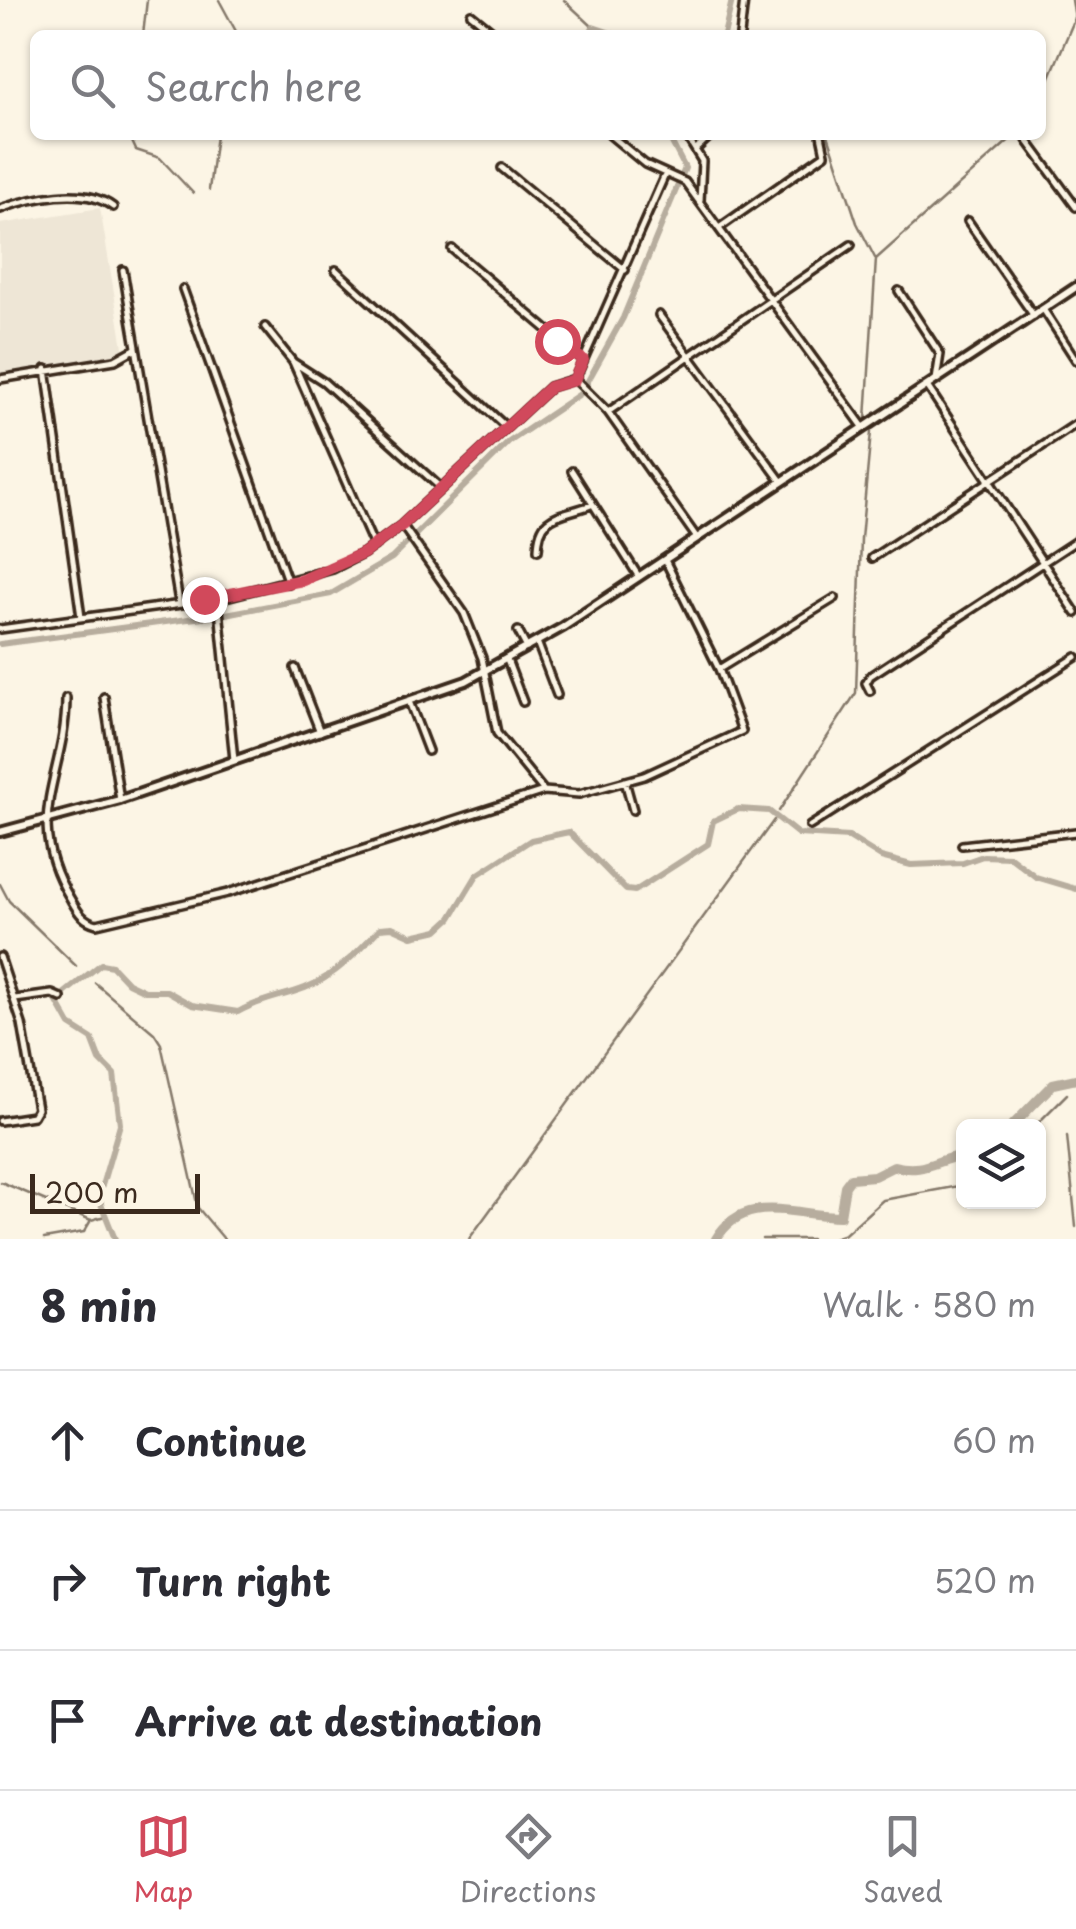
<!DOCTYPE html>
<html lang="en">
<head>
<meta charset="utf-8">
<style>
	:root { --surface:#fff; --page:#f2f2f3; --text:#2b2b33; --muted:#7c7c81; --line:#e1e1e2; --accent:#d1495b }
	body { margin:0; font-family:"Playpen Sans",sans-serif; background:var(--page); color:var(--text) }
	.controls { position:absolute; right:30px; bottom:30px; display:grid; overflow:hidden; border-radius:15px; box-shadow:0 2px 8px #0004 }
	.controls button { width:90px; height:90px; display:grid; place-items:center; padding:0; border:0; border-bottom:2px solid var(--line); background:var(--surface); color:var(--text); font:50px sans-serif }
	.scale { position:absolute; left:30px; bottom:25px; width:170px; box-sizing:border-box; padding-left:10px; border:5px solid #3b2a1e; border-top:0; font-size:28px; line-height:35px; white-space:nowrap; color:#3b2a1e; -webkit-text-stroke:8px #fcf5e5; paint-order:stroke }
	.stop { position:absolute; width:30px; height:30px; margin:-22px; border:8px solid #d1495b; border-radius:50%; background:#fff }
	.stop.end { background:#d1495b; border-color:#fff; box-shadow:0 2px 10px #0008 }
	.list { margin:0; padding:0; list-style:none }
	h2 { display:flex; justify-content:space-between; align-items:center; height:130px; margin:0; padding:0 40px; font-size:42px }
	h2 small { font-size:32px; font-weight:400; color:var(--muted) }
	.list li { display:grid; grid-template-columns:65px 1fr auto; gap:30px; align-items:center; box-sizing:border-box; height:140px; padding:0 40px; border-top:2px solid var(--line) }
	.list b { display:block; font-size:38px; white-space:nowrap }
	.list em { font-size:32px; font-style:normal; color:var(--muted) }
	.icon { flex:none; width:55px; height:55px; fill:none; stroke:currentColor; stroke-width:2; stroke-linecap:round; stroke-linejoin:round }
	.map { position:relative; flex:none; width:1076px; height:1239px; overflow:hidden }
	.search { position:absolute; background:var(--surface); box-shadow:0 2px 8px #0004; left:30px; right:30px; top:30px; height:110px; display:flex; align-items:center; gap:25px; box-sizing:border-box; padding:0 35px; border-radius:15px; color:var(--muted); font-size:38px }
	.sheet { height:550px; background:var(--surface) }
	nav { display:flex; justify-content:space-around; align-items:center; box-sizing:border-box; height:140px; border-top:2px solid var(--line); background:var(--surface); font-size:28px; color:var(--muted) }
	nav a { display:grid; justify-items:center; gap:5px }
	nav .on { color:var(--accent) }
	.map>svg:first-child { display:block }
</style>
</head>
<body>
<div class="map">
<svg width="1076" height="1239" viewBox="0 0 1076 1239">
	<rect width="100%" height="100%" fill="#fcf5e5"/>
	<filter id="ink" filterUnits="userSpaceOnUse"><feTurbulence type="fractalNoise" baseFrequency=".01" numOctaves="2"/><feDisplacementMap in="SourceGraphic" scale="20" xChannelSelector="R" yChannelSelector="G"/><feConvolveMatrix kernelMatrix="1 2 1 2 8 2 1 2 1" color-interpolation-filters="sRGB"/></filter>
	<g filter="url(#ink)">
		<path fill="#eee6d6" d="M100,208L124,353L0,375V224Z"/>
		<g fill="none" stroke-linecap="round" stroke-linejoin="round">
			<path stroke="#85796b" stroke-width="2.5" d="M219,0L238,35
				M564,0L593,27
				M143,35L147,0
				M1041,98L1075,18L1072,0
				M129,135L136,150L160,158L193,193
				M828,135L857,223L875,258
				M209,190L216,135
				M866,419L876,259L1015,135
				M779,811L856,693L861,539L871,432
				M0,884L9,901L76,966
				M95,983L154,1033L161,1044L198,1208L224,1239
				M1035,1126L1067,1094
				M1067,1136L1076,1227
				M1,1182L91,1220
				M44,1239L84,1232L91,1220L105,1216
				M469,1239L774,820
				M762,1239H811
				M831,1239L845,1234L883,1200L964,1185"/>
			<path stroke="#b7ad9e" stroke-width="6" d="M589,35L593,27L617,35
				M724,35L732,0
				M584,388L623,318L685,168L668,135
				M414,536L509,442L580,394
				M0,644L226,614L331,594L392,558L408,542
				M115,1239L101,1204V1189L120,1124L114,1074L100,1060L92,1039L70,1025L56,1000L101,964L112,966L128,983L145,991H167L192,1005L238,1012C260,999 282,997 305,988C334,977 360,950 380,928L392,927L412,936L438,930L451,918L477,875L531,840L569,832L626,890L635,891L708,844L713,821L738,809L769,811L798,834L849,837L881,857L911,865L963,863L983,856L1010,857L1036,877L1076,889"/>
			<path stroke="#b7ad9e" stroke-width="10" d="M1012,1126L1053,1084L1076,1079
				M716,1239C745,1191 794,1216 840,1216L845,1186L851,1178L874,1176L894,1166C925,1174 935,1159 964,1155"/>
			<defs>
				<path id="street" d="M471,14L497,35
					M740,35L744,0
					M610,135L645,164L685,182L864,428
					M686,135L702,161L700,201
					M1027,140L1076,207
					M697,148L711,135
					M502,168L625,270
					M0,209C31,198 84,185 113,207
					M968,221L1034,316
					M719,228L825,154L821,135
					M452,249L583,360
					M123,270L179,602
					M336,270L505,426
					M183,289L288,583
					M899,291L940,354L936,380
					M1043,309L1076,360
					M659,315L782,482
					M265,327L293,362L324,382L441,488
					M293,362L374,546
					M46,369L81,617
					M0,379L115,360L135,349
					M575,379L664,177
					M575,379L608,412L697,538
					M927,386L1076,613
					M608,412L851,245
					M572,471L639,577
					M402,525L464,613L482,658L497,733L544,791L579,794L644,776L742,731L719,669L665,560
					M538,550C539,512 560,517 591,505
					M872,558L1076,424
					M218,599L234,760
					M0,629L218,599L333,569L364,553L402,525L550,387L575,379
					M518,631L527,648
					M537,642L557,695
					M507,660L523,702
					M295,668L320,732
					M719,669L835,598
					M870,691L866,683L870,676L1076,541
					M104,697L120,800
					M66,698C66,777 21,817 70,898C77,910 82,921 97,924L228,893L544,791
					M410,704L428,751
					M625,781L633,810
					M810,826L1076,657
					M962,845L1076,832
					M0,957L22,1024L37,1109L33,1116L0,1121
					M15,999L52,994L61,998"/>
				<path id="secondary" d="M0,832L120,800L466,681L563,627L1076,287"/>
			</defs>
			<use href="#street" stroke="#3b2a1e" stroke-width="12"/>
			<use href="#secondary" stroke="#3b2a1e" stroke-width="14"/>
			<use href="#street" stroke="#fcf5e5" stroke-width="5"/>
			<use href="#secondary" stroke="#fcf5e5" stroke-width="6"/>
		</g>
	</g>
	<g fill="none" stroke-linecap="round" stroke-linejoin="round" filter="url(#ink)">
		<path stroke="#d1495b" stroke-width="12" d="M204,599L303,580L364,553L402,525L550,387L574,380L583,360L557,341"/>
	</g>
</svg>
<div class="controls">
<button><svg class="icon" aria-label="layers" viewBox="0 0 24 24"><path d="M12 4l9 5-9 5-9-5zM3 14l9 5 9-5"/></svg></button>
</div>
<div class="scale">200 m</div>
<div class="stop" style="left:557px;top:341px"></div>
<div class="stop end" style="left:204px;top:599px"></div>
<div class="search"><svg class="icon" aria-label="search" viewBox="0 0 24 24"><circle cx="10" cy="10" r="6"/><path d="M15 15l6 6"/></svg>Search here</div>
</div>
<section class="sheet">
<h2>8 min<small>Walk · 580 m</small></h2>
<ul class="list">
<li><svg class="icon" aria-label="ahead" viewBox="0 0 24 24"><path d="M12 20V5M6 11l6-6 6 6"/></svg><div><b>Continue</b></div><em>60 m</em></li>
<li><svg class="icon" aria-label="right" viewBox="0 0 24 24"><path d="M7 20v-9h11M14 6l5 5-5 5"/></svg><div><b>Turn right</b></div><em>520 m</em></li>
<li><svg class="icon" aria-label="arrive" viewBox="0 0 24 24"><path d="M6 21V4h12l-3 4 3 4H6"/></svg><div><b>Arrive at destination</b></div></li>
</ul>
</section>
<nav>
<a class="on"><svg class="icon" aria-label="map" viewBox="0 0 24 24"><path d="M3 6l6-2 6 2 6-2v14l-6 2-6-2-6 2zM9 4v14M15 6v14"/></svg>Map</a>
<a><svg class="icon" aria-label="directions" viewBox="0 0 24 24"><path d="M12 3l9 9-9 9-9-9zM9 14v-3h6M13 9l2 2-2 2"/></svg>Directions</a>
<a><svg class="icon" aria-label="saved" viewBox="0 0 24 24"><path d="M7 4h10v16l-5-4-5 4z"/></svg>Saved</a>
</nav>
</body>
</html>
